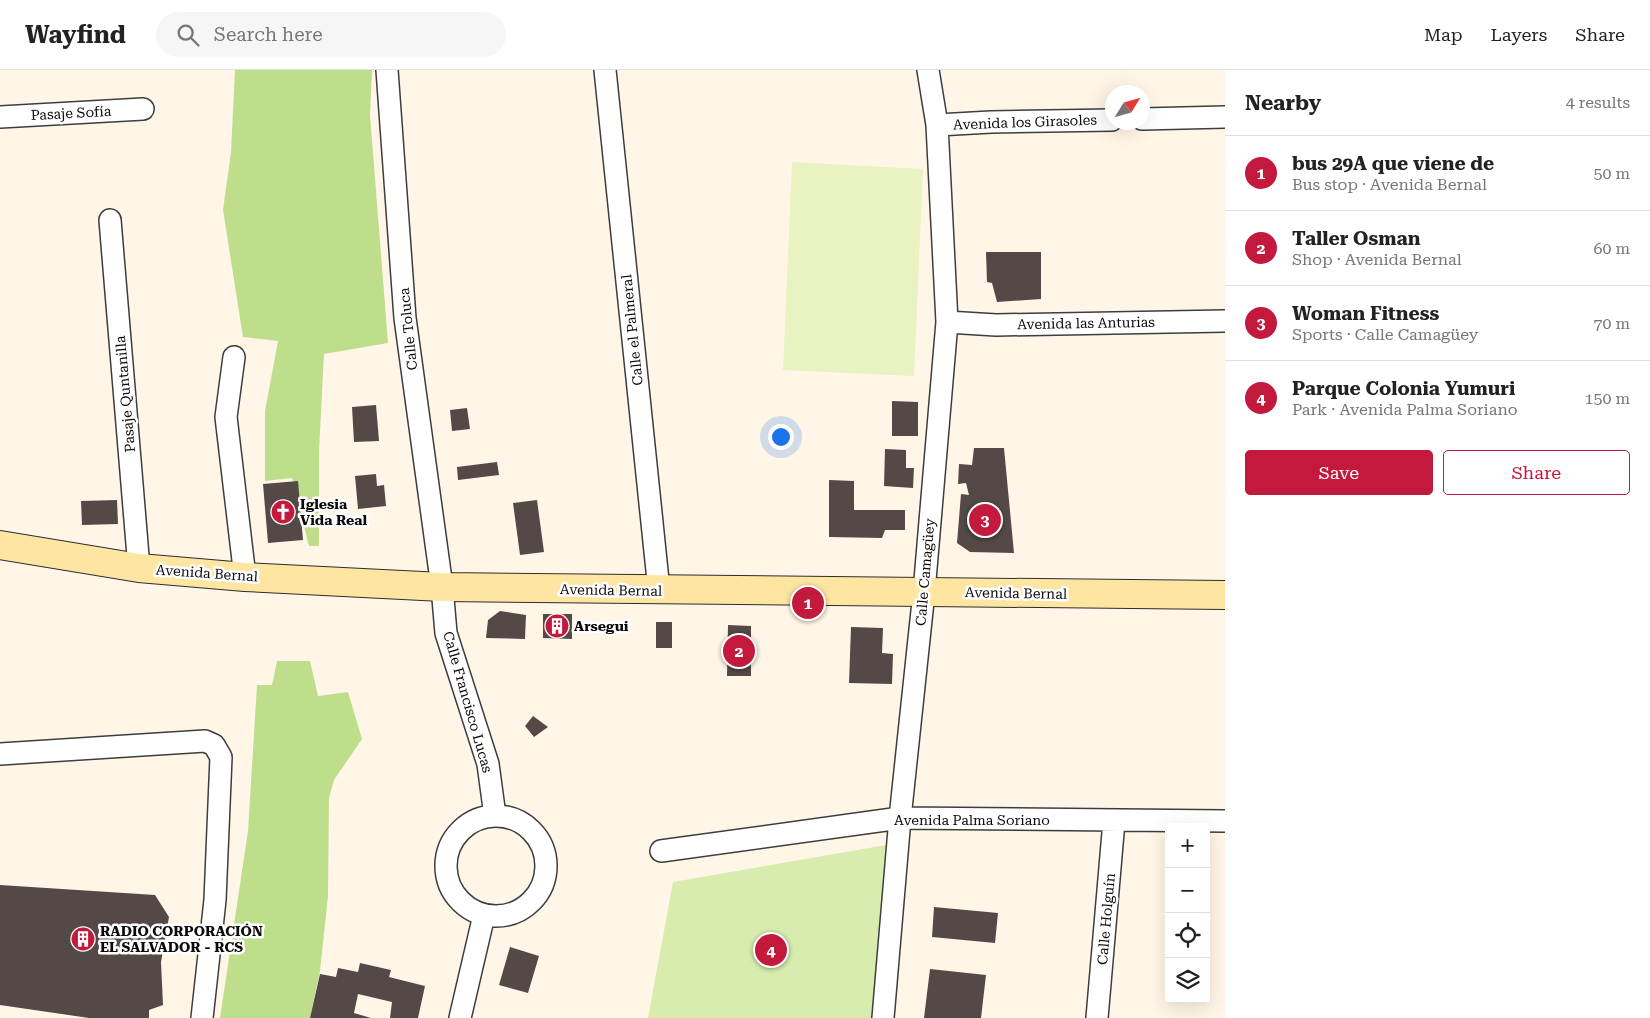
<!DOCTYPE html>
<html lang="en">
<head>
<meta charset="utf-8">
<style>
	:root { --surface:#fff; --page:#f6f6f6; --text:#222; --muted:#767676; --line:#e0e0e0; --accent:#c3193d }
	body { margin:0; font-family:"Roboto Serif",serif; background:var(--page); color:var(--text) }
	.controls { position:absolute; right:15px; bottom:15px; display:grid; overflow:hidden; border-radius:5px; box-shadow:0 5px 20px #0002 }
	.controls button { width:45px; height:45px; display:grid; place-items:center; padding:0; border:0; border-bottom:1px solid var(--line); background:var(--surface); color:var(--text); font:25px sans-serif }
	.compass { position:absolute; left:1105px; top:15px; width:45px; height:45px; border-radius:50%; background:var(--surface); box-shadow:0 5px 20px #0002; rotate:53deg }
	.you { position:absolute; left:780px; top:366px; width:18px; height:18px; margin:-12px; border:4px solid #fff; border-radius:50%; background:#1a73e8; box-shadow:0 0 0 8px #1a73e833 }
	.badge { display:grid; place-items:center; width:32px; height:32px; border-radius:50%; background:var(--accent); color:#fff; font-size:16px; font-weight:700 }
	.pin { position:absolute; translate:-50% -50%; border:2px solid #fff; box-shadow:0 1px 5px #0006 }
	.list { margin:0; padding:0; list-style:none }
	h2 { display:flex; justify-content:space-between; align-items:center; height:65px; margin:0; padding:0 20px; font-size:21px }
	h2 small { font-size:16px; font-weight:400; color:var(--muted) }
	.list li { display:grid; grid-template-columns:32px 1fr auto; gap:15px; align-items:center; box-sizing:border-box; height:75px; padding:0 20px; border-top:1px solid var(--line) }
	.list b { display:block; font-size:19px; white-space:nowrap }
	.list p { margin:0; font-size:16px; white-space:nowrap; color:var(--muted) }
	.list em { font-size:16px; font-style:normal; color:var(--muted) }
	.actions { display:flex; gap:10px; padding:15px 20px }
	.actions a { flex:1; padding:11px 0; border:1px solid var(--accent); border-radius:5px; text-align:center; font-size:18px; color:var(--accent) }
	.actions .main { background:var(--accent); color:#fff }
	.icon { flex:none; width:28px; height:28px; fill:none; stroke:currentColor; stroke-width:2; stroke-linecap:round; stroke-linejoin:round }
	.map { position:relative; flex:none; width:1225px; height:948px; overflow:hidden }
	header { display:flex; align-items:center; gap:30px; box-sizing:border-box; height:70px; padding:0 25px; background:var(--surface); border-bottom:1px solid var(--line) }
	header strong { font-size:24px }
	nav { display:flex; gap:28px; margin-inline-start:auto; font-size:18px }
	.search { width:350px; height:45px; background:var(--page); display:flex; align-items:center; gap:12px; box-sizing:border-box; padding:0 18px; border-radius:28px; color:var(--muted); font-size:19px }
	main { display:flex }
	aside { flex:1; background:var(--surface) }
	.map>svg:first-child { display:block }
</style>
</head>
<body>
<header>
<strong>Wayfind</strong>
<div class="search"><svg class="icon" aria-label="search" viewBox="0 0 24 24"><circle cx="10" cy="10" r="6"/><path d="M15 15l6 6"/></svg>Search here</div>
<nav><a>Map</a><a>Layers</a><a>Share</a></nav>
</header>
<main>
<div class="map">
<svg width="1225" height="948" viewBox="0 0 1225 948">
	<rect width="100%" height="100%" fill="#fff6e7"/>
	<path fill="#d8ecae" d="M892,774L876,948H648L673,812Z"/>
	<path fill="#bede8c" d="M235,0H372L370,45L388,273L324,284L319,381V476H309L292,408L265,411V341L278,271L243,267L223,140L231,82Z
		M277,591H310L318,626L348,622L362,669L334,710L329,728L328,826L320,901L310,948H220L248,761L257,615H272Z"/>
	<path fill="#e9f2c1" d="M792,92L923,99L914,306L783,300Z"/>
	<path fill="#534946" d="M986,182H1041V229L997,232L992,213L987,212Z
		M892,331L918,332V366H892Z
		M376,335L379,371L354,372L352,337Z
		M467,338L470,359L452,361L450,340Z
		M974,378H1004L1014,483L970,482L957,473L961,424L969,425L966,413L958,414L959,394L972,395Z
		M885,379L906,380V398H914L913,418L884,416Z
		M497,392L499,405L458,410L457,397Z
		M376,404L377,416L384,415L386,436L358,439L355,406Z
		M829,410L854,411V440H905V460H885L882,468L829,467Z
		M298,411L303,470L268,473L263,414Z
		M117,430L118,454L82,455L81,431Z
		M537,430L544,482L520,485L513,433Z
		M500,541L526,545L525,569L486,568L488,550Z
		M543,544H572V569L543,568Z
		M656,552H672V578H656Z
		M728,555L751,556V606H727Z
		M851,557L883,558L882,583L893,584L892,614L849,613Z
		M533,646L548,657L534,667L525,656Z
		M0,815L155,825L169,847L161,892L163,935L149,940V948H89L0,935Z
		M934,837L998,843L995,873L932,867Z
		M510,877L539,886L528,923L499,915Z
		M360,893L391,900L389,907L425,916L418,948H390L392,932L358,924L354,943L371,948H310L320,904L336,907L338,898L358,902Z
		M930,899L986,905L981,948H924Z"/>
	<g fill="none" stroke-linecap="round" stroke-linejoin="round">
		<defs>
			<path id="street" d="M387,0L405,248L442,517L446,563L488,694L495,746
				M605,0L659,520
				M0,47L143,39
				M1142,49L1225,47
				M937,55L991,52L1112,50
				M110,150L139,498
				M947,252L996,255L1225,251
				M234,287L226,347L245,507
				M0,684L205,671L214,675L221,687L215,830L202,948
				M446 796a50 50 0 1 1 100 0a50 50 0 1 1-100 0Z
				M661,781L900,748L1225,751
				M460,948L484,845
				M883,948L900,748L924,522L947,252L937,55L928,0
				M1097,948L1114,751"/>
			<path id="secondary" d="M0,475L139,498L245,507L442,517L1225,525"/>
		</defs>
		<use href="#street" stroke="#3d3d3d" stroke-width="24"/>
		<use href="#secondary" stroke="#2c2c2c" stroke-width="30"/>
		<use href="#street" stroke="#fff" stroke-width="21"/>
		<use href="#secondary" stroke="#ffe5a2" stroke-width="28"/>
	</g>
	<defs>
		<symbol id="church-disc" viewBox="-11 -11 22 22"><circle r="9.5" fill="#c3193d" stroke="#fff"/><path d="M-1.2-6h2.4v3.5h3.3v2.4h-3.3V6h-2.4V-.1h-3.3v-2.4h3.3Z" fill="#fff"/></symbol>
		<symbol id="building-disc" viewBox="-11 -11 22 22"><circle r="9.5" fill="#c3193d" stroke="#fff"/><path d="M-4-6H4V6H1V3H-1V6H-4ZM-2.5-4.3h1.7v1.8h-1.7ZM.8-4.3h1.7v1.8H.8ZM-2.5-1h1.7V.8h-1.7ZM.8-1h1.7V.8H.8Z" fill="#fff"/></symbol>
	</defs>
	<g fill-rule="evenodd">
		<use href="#church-disc" x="269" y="428" width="28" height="28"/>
		<use href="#building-disc" x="543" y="542" width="28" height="28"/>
		<use href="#building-disc" x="69" y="855" width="28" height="28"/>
	</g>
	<g text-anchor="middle" stroke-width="5" stroke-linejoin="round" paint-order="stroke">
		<g font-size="14" fill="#0a0a0a" stroke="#fff">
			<text transform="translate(71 43) rotate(-3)" y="5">Pasaje Sofía</text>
			<text transform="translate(1025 52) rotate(-2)" y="5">Avenida los Girasoles</text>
			<text transform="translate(1086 253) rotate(-1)" y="5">Avenida las Anturias</text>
			<text transform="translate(408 259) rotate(-96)" y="5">Calle Toluca</text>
			<text transform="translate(632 260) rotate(-96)" y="5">Calle el Palmeral</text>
			<text transform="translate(125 324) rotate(-95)" y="5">Pasaje Quntanilla</text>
			<text transform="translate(925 502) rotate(-85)" y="5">Calle Camagüey</text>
			<text transform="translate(207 503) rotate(4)" y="5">Avenida Bernal</text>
			<text transform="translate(611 520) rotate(1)" y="5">Avenida Bernal</text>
			<text transform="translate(1016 523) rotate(1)" y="5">Avenida Bernal</text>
			<text transform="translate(468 632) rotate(74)" y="5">Calle Francisco Lucas</text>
			<text x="972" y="755">Avenida Palma Soriano</text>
			<text transform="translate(1106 849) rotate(-85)" y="5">Calle Holguín</text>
		</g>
		<g font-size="14" font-weight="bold" fill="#0a0a0a" stroke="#fff" text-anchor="start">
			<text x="300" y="439">Iglesia<tspan x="300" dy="16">Vida Real</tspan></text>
			<text x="574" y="561">Arsegui</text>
			<text x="100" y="866">RADIO CORPORACIÓN<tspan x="100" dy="16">EL SALVADOR - RCS</tspan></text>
		</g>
	</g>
</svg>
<div class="controls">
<button>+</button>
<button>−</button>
<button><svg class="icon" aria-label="locate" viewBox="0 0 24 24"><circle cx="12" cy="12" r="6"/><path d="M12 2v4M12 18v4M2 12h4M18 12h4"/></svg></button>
<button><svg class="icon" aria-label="layers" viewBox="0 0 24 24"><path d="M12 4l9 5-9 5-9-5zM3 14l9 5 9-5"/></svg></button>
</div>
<svg class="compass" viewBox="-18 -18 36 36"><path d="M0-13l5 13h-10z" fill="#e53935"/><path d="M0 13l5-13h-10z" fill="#767676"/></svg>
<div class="you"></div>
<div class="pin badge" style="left:808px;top:533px">1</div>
<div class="pin badge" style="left:739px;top:581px">2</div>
<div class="pin badge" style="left:985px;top:450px">3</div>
<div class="pin badge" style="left:771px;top:880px">4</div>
</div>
<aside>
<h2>Nearby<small>4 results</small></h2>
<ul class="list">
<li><span class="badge">1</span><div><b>bus 29A que viene de</b><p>Bus stop · Avenida Bernal</p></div><em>50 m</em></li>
<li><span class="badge">2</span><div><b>Taller Osman</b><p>Shop · Avenida Bernal</p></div><em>60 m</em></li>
<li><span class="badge">3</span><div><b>Woman Fitness</b><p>Sports · Calle Camagüey</p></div><em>70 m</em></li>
<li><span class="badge">4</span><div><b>Parque Colonia Yumuri</b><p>Park · Avenida Palma Soriano</p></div><em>150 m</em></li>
</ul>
<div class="actions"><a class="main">Save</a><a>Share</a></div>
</aside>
</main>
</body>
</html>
